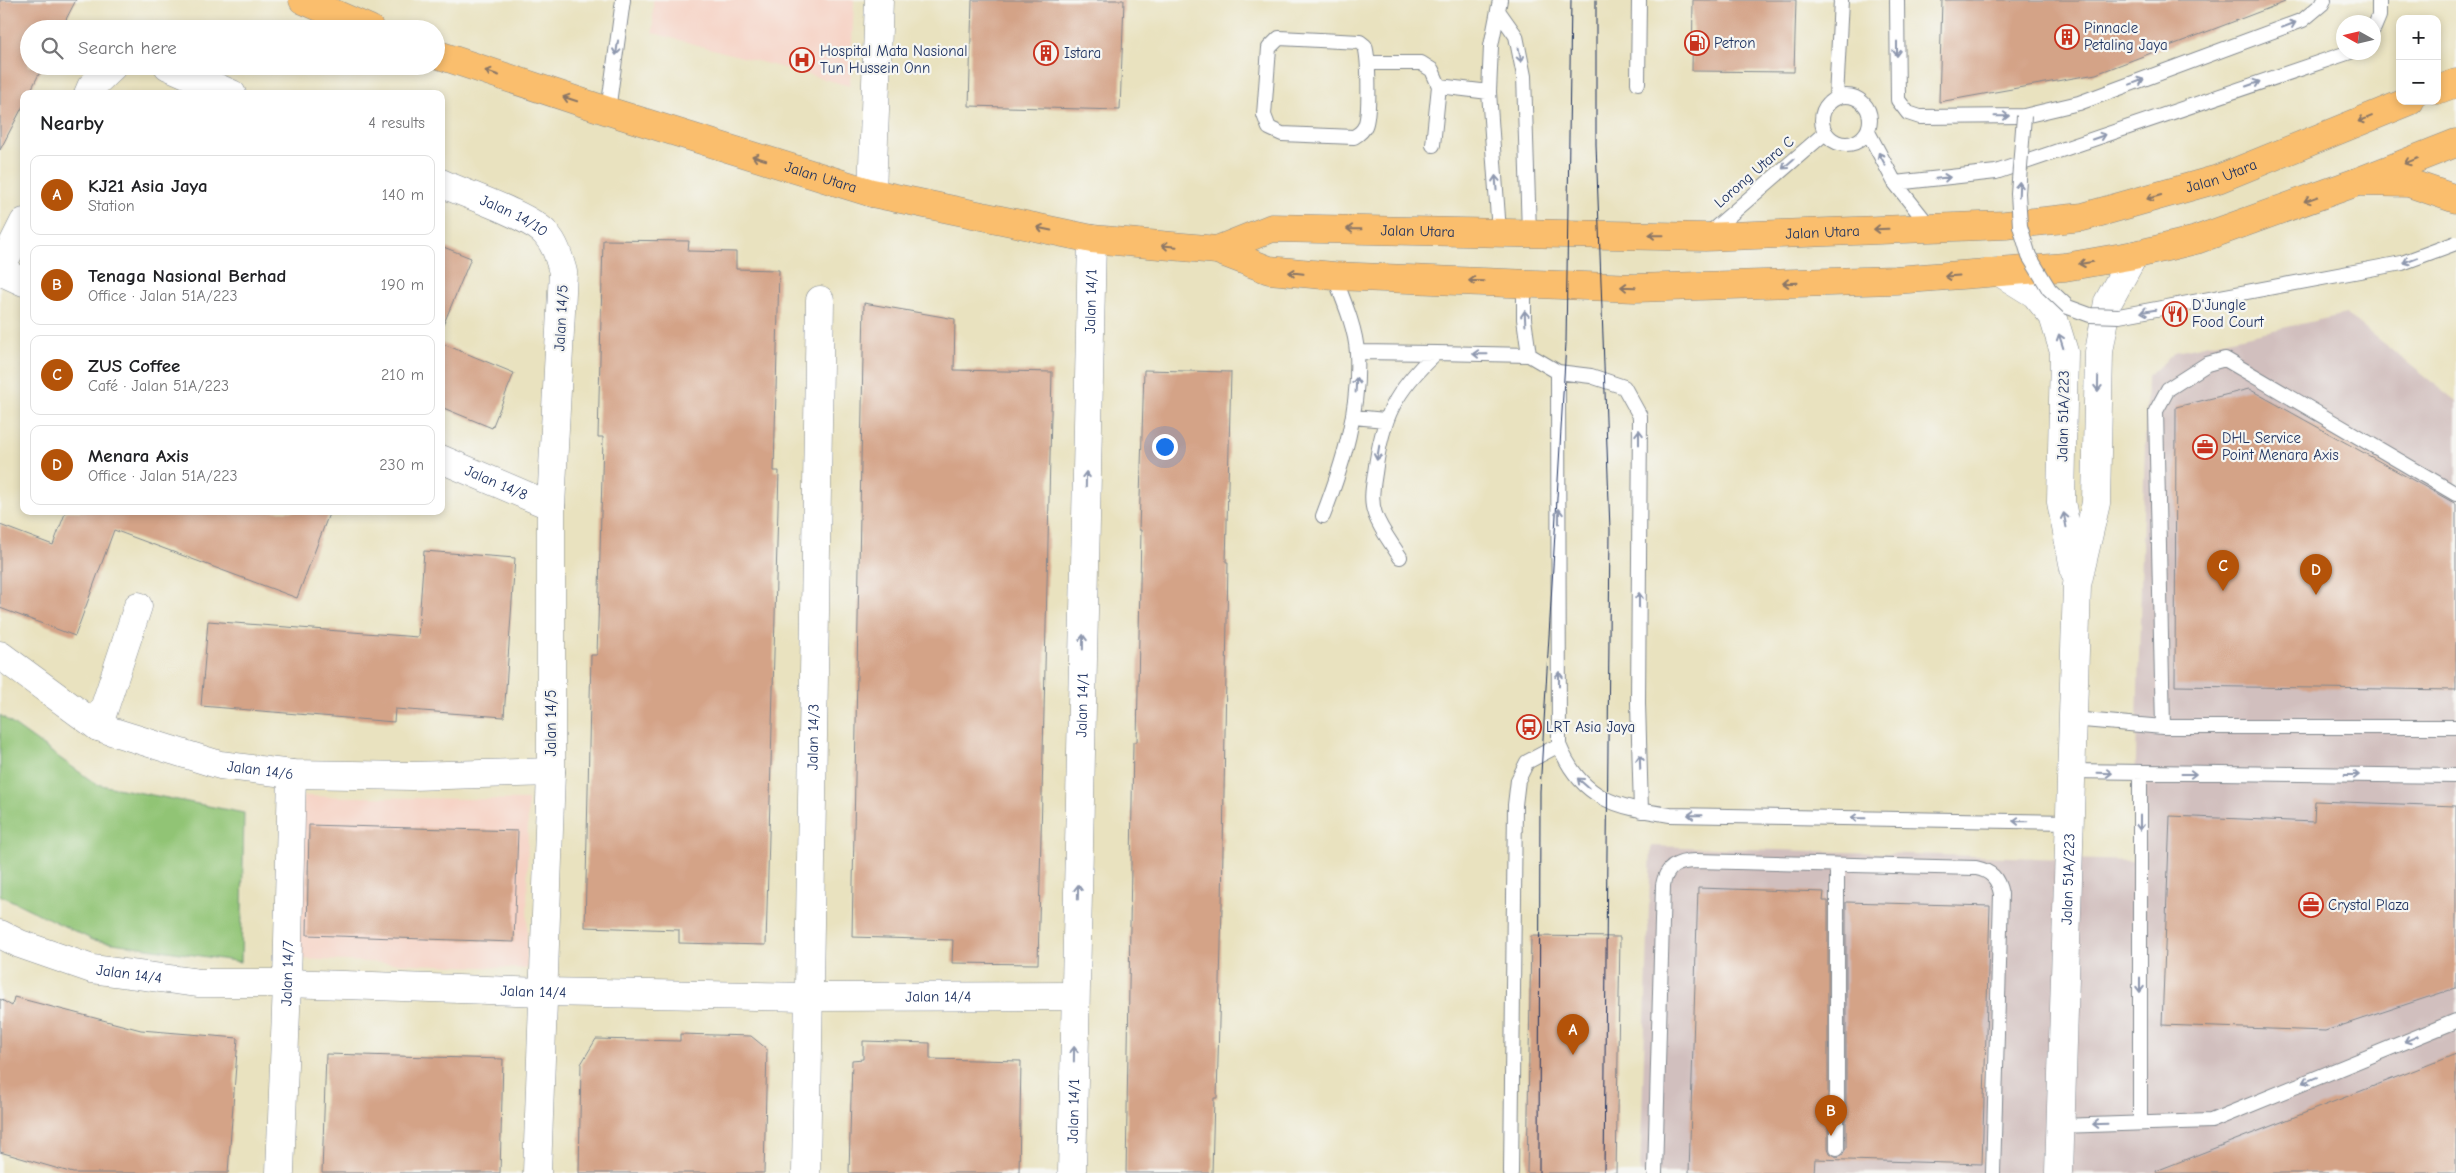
<!DOCTYPE html>
<html lang="en">
<head>
<meta charset="utf-8">
<style>
	:root { --surface:#fff; --page:#f6f6f6; --text:#202124; --muted:#757577; --line:#e0e0e0; --accent:#b45309 }
	body { margin:0; font-family:"Comic Neue",sans-serif; background:var(--page); color:var(--text) }
	.controls { position:absolute; right:15px; top:15px; display:grid; overflow:hidden; border-radius:10px; box-shadow:0 2px 8px #0003 }
	.controls button { width:45px; height:45px; display:grid; place-items:center; padding:0; border:0; border-bottom:1px solid var(--line); background:var(--surface); color:var(--text); font:25px sans-serif }
	.compass { position:absolute; left:2336px; top:15px; width:45px; height:45px; border-radius:50%; background:var(--surface); box-shadow:0 2px 8px #0003; rotate:278deg }
	.you { position:absolute; left:1164px; top:446px; width:18px; height:18px; margin:-12px; border:4px solid #fff; border-radius:50%; background:#1a73e8; box-shadow:0 0 0 8px #1a73e833 }
	.badge { display:grid; place-items:center; width:32px; height:32px; border-radius:50%; background:var(--accent); color:#fff; font-size:16px; font-weight:700 }
	.pin { position:absolute; translate:-50% -41px; filter:drop-shadow(0 1px 2px #0008) }
	.pin::after { content:''; position:absolute; top:26px; width:18px; height:15px; background:inherit; clip-path:polygon(0 0,100% 0,50% 100%) }
	.list { margin:0; padding:0; list-style:none }
	h2 { display:flex; justify-content:space-between; align-items:center; height:65px; margin:0; padding:0 20px; font-size:21px }
	h2 small { font-size:16px; font-weight:400; color:var(--muted) }
	.list li { display:grid; grid-template-columns:32px 1fr auto; gap:15px; align-items:center; box-sizing:border-box; height:80px; margin:0 10px 10px; padding:0 10px; border:1px solid var(--line); border-radius:10px }
	.list b { display:block; font-size:19px; white-space:nowrap }
	.list p { margin:0; font-size:16px; white-space:nowrap; color:var(--muted) }
	.list em { font-size:16px; font-style:normal; color:var(--muted) }
	.icon { flex:none; width:28px; height:28px; fill:none; stroke:currentColor; stroke-width:2; stroke-linecap:round; stroke-linejoin:round }
	.map { position:relative; flex:none; width:2456px; height:1173px; overflow:hidden }
	.search { position:absolute; background:var(--surface); box-shadow:0 2px 8px #0003; left:20px; top:20px; width:425px; height:55px; display:flex; align-items:center; gap:12px; box-sizing:border-box; padding:0 18px; border-radius:28px; color:var(--muted); font-size:19px }
	.panel { position:absolute; background:var(--surface); box-shadow:0 2px 8px #0003; left:20px; top:90px; width:425px; height:425px; border-radius:10px }
	.map>svg:first-child { display:block }
</style>
</head>
<body>
<div class="map">
<svg width="2456" height="1173" viewBox="0 0 2456 1173">
	<rect width="100%" height="100%" fill="#f6f6f2"/>
	<filter id="ink" filterUnits="userSpaceOnUse"><feTurbulence type="fractalNoise" baseFrequency=".02" numOctaves="2"/><feDisplacementMap in="SourceGraphic" scale="10" xChannelSelector="R" yChannelSelector="G"/><feConvolveMatrix kernelMatrix="1 2 1 2 8 2 1 2 1" color-interpolation-filters="sRGB"/></filter>
	<filter id="wash" filterUnits="userSpaceOnUse"><feTurbulence type="fractalNoise" baseFrequency=".0096" numOctaves="4" result="noise"/><feDisplacementMap in="SourceGraphic" scale="20" xChannelSelector="R" yChannelSelector="G"/><feGaussianBlur stdDeviation="1.12" result="paint"/><feColorMatrix in="noise" values="0 0 0 0 0 0 0 0 0 0 0 0 0 0 0 0 0 1.4 0 .05"/><feComposite in="paint" operator="in"/></filter>
	<g filter="url(#wash)">
		<rect width="100%" height="100%" fill="#e9e2bf"/>
		<path fill="#f6d2c4" d="M653,0H854L850,86L653,33Z
			M303,796L528,800L527,969L299,959Z"/>
		<path fill="#d1bfbe" d="M2346,314L2456,401V1173H1640L1651,846L2133,861L2147,377L2177,351Z"/>
		<path fill="#91c475" stroke="#567a6a" d="M0,715L96,784L244,813L241,962L93,940L0,895Z"/>
		<g id="blocks">
			<path fill="#d4a387" d="M0,0H76L61,29H29V66H43L29,94H24V104L0,150Z
				M972,0H1124L1120,110L969,106Z
				M1693,0H1796L1794,72L1692,71Z
				M1942,0H2284L2285,2L2096,74L1939,102Z
				M603,240L689,241L688,251L736,252V269L779,270L774,471H779L766,945L679,943V930L585,927L591,655H597L599,590L603,437H598Z
				M441,246L471,258L442,328H441Z
				M864,303L955,319L954,370L1052,372L1038,964L952,963L953,940L852,937Z
				M441,343L514,373L492,428L441,407Z
				M1144,370L1231,372L1226,562H1228L1222,906L1217,1098H1214L1212,1173H1126L1133,742H1137L1141,530H1139Z
				M2249,389L2456,504V690L2175,686L2176,407Z
				M66,511H330L297,598L114,530L75,636L0,608V525L53,545Z
				M424,551L515,558L504,717L395,709L394,722L201,706L208,621L418,637Z
				M2315,801L2456,806V988L2325,1031L2162,1025L2170,816L2314,822Z
				M309,825L518,831L514,942L307,935Z
				M1698,888L1824,892L1823,901H1828V1148L1830,1153L1837,1157L1842,1155L1846,1148V902L1990,906L1982,1164L1815,1159L1814,1173H1689Z
				M1531,936L1620,937L1616,1173H1527Z
				M14,997L141,1030L238,1038L228,1173H73L0,1152V999L12,1006Z
				M680,1034L751,1036L767,1049L764,1173H579L581,1064L596,1039L680,1041Z
				M863,1041L930,1043V1059L1021,1061L1019,1173H849L852,1060L863,1059Z
				M326,1054L503,1059L500,1173H322Z
				M2456,1054V1173H2157L2156,1171Z"/>
		</g>
	</g>
	<g filter="url(#ink)">
		<use href="#blocks" fill-opacity="0" stroke="#82888e" stroke-width="1"/>
		<g fill="none" stroke-linecap="round" stroke-linejoin="round">
			<defs>
				<path id="lane" d="M1897,0L1898,100L1908,113L1920,117L2024,116L2079,103L2303,20L2322,4L2324,0
					M1499,12L1516,36L1524,76L1529,233
					M2374,28L2379,16V0
					M1279,38L1360,42L1365,46C1369,59 1370,115 1365,126C1363,131 1359,134 1354,137L1282,134L1269,128L1264,115L1269,48Z
					M1368,63H1421L1432,70L1439,86L1489,92
					M1638,83L1639,0
					M1822 120a24 24 0 1 1 48 0a24 24 0 1 1-48 0Z
					M1836,98L1841,0
					M608,111L623,0
					M1868,132L1895,183L1930,227
					M1433,145L1439,86
					M1895,183L1996,172L2350,52
					M1499,232L1489,92L1491,46L1500,0
					M1707,235L1825,133
					M1524,283V319L1529,355L1558,372L1559,745C1581,799 1615,807 1670,815L2069,822
					M1357,352L1436,353
					M1558,372L1591,376L1624,387L1640,416L1638,703L1641,811
					M1354,417L1385,420
					M2456,494L2225,359L2207,364L2168,389L2156,411L2163,727H2456
					M1323,516C1343,464 1360,410 1357,353C1356,329 1343,299 1334,276
					M1400,557C1392,544 1380,529 1375,514C1370,501 1373,486 1375,473C1382,417 1395,391 1436,353L1529,355
					M2072,719L2163,727
					M2070,771L2456,776
					M2140,1123V774
					M2060,1126L2211,1121L2456,1021
					M1837,1148V865
					M1511,1173L1515,805L1518,780L1527,762L1559,745
					M1655,1173L1663,885C1666,867 1677,861 1696,861L1976,868C1991,871 1998,878 2001,894L1993,1173"/>
				<g id="street">
					<path d="M168,66L232,94"/>
					<path d="M88,94L91,87L113,66"/>
					<path id="s1" d="M441,183C465,194 531,216 546,234C556,245 559,258 563,272L551,506V772L537,1173"/>
					<path d="M872,193L879,0"/>
					<path d="M0,270L24,222"/>
					<path d="M0,271L24,282"/>
					<path d="M2001,273L2035,294L2053,316L2064,352L2061,502L2075,573"/>
					<path id="s2" d="M441,459L551,506"/>
					<path id="s3" d="M0,655L98,727L220,765L292,774L412,776L551,772"/>
					<path d="M98,727L138,606"/>
					<path id="s4" d="M0,934L20,944L92,969L199,983H287L543,992L809,997L1075,996"/>
					<path id="s5" d="M280,1173L287,983L292,774"/>
					<path id="s6" d="M806,1173L820,300"/>
					<path id="s7" d="M1072,1173L1092,239"/>
					<path id="s8" d="M2059,1173L2077,585L2096,503L2099,352L2108,302L2134,255"/>
				</g>
				<g id="primary">
					<path d="M303,0L370,29"/>
					<path id="s9" d="M436,54L608,111L872,193L1092,239L1217,250L1269,270L1334,276L1635,288L1895,280L2065,267L2134,255L2196,240L2357,182L2456,143"/>
					<path d="M2437,90L2456,83"/>
					<path id="s10" d="M1217,250L1272,228L1705,237L2005,225L2083,217L2218,179L2410,101"/>
				</g>
				<path id="highway" d="M2357,182L2409,183L2456,199"/>
			</defs>
			<use href="#lane" stroke="#82888e" stroke-width="16"/>
			<use href="#street" stroke="#82888e" stroke-width="29"/>
			<use href="#primary" stroke="#82888e" stroke-width="29"/>
			<use href="#highway" stroke="#82888e" stroke-width="29"/>
			<use href="#lane" stroke="#fff" stroke-width="14"/>
			<use href="#street" stroke="#fff" stroke-width="28"/>
			<use href="#primary" stroke="#fabe6d" stroke-width="28"/>
			<use href="#highway" stroke="#fabe6d" stroke-width="28"/>
			<path stroke="#1b2f5e" stroke-width="1" d="M1596,0V144L1610,530L1604,1173
				M1539,1173L1540,791L1566,343L1571,0"/>
			<defs>
				<path id="lane-bridge" d="M2024,116L2018,193L2020,226L2029,256L2049,289L2068,307L2090,315L2119,316L2402,263L2456,243"/>
			</defs>
			<use href="#lane-bridge" stroke="#82888e" stroke-width="16" stroke-linecap="butt"/>
			<use href="#lane-bridge" stroke="#fff" stroke-width="14"/>
		</g>
		<defs><path id="oneway-shaft" d="M-6 0H5M1.5-3L5.5 0L1.5 3" fill="none" stroke-width="1.6" stroke-linecap="round" stroke-linejoin="round" transform="scale(1.25)"/></defs>
		<g stroke="#8d97ae">
			<use href="#oneway-shaft" transform="translate(2289 25) rotate(-21)"/>
			<use href="#oneway-shaft" transform="translate(617 48) rotate(98)"/>
			<use href="#oneway-shaft" transform="translate(1897 49) rotate(90)"/>
			<use href="#oneway-shaft" transform="translate(1520 55) rotate(79)"/>
			<use href="#oneway-shaft" transform="translate(2137 82) rotate(-21)"/>
			<use href="#oneway-shaft" transform="translate(2253 84) rotate(-19)"/>
			<use href="#oneway-shaft" transform="translate(2002 116) rotate(-1)"/>
			<use href="#oneway-shaft" transform="translate(2099 137) rotate(-19)"/>
			<use href="#oneway-shaft" transform="translate(1882 159) rotate(-118)"/>
			<use href="#oneway-shaft" transform="translate(1788 164) rotate(139)"/>
			<use href="#oneway-shaft" transform="translate(1943 178) rotate(-6)"/>
			<use href="#oneway-shaft" transform="translate(1496 183) rotate(-94)"/>
			<use href="#oneway-shaft" transform="translate(2019 189) rotate(-88)"/>
			<use href="#oneway-shaft" transform="translate(2410 260) rotate(159)"/>
			<use href="#oneway-shaft" transform="translate(2148 311) rotate(170)"/>
			<use href="#oneway-shaft" transform="translate(1525 318) rotate(-93)"/>
			<use href="#oneway-shaft" transform="translate(2061 341) rotate(-108)"/>
			<use href="#oneway-shaft" transform="translate(1480 354) rotate(-179)"/>
			<use href="#oneway-shaft" transform="translate(2098 384) rotate(91)"/>
			<use href="#oneway-shaft" transform="translate(1356 385) rotate(-87)"/>
			<use href="#oneway-shaft" transform="translate(1639 437) rotate(-90)"/>
			<use href="#oneway-shaft" transform="translate(1378 453) rotate(100)"/>
			<use href="#oneway-shaft" transform="translate(1086 479) rotate(-89)"/>
			<use href="#oneway-shaft" transform="translate(1559 516) rotate(-90)"/>
			<use href="#oneway-shaft" transform="translate(2065 520) rotate(-101)"/>
			<use href="#oneway-shaft" transform="translate(1639 600) rotate(-90)"/>
			<use href="#oneway-shaft" transform="translate(1083 642) rotate(-89)"/>
			<use href="#oneway-shaft" transform="translate(1559 679) rotate(-90)"/>
			<use href="#oneway-shaft" transform="translate(1640 762) rotate(-92)"/>
			<use href="#oneway-shaft" transform="translate(2105 773) rotate(2)"/>
			<use href="#oneway-shaft" transform="translate(2189 774)"/>
			<use href="#oneway-shaft" transform="translate(2352 775)"/>
			<use href="#oneway-shaft" transform="translate(1583 783) rotate(-139)"/>
			<use href="#oneway-shaft" transform="translate(1695 815) rotate(-179)"/>
			<use href="#oneway-shaft" transform="translate(1858 818) rotate(-179)"/>
			<use href="#oneway-shaft" transform="translate(2020 821) rotate(-179)"/>
			<use href="#oneway-shaft" transform="translate(2140 823) rotate(90)"/>
			<use href="#oneway-shaft" transform="translate(1078 892) rotate(-89)"/>
			<use href="#oneway-shaft" transform="translate(2140 985) rotate(90)"/>
			<use href="#oneway-shaft" transform="translate(2411 1039) rotate(158)"/>
			<use href="#oneway-shaft" transform="translate(1074 1054) rotate(-89)"/>
			<use href="#oneway-shaft" transform="translate(2310 1080) rotate(158)"/>
			<use href="#oneway-shaft" transform="translate(2100 1124) rotate(178)"/>
		</g>
		<g stroke="#8a7666">
			<use href="#oneway-shaft" transform="translate(492 73) rotate(-161)"/>
			<use href="#oneway-shaft" transform="translate(570 99) rotate(-162)"/>
			<use href="#oneway-shaft" transform="translate(2365 119) rotate(158)"/>
			<use href="#oneway-shaft" transform="translate(759 158) rotate(-163)"/>
			<use href="#oneway-shaft" transform="translate(2411 161) rotate(158)"/>
			<use href="#oneway-shaft" transform="translate(2154 197) rotate(164)"/>
			<use href="#oneway-shaft" transform="translate(2311 199) rotate(160)"/>
			<use href="#oneway-shaft" transform="translate(1044 229) rotate(-168)"/>
			<use href="#oneway-shaft" transform="translate(1354 229) rotate(-179)"/>
			<use href="#oneway-shaft" transform="translate(1881 229) rotate(178)"/>
			<use href="#oneway-shaft" transform="translate(1656 235) rotate(-179)"/>
			<use href="#oneway-shaft" transform="translate(1169 246) rotate(-175)"/>
			<use href="#oneway-shaft" transform="translate(2086 263) rotate(171)"/>
			<use href="#oneway-shaft" transform="translate(1296 273) rotate(-174)"/>
			<use href="#oneway-shaft" transform="translate(1952 276) rotate(176)"/>
			<use href="#oneway-shaft" transform="translate(1476 281) rotate(-178)"/>
			<use href="#oneway-shaft" transform="translate(1790 283) rotate(178)"/>
			<use href="#oneway-shaft" transform="translate(1628 287) rotate(-178)"/>
		</g>
	</g>
	<defs>
		<symbol id="building-ring" viewBox="-11 -11 22 22"><circle r="9.5" fill="#f6f6f2" stroke="#c8321e" stroke-width="1.5"/><path d="M-4-6H4V6H1V3H-1V6H-4ZM-2.5-4.3h1.7v1.8h-1.7ZM.8-4.3h1.7v1.8H.8ZM-2.5-1h1.7V.8h-1.7ZM.8-1h1.7V.8H.8Z" fill="#c8321e"/></symbol>
		<symbol id="fuel-ring" viewBox="-11 -11 22 22"><circle r="9.5" fill="#f6f6f2" stroke="#c8321e" stroke-width="1.5"/><path d="M-5.5-6h7V0h2V4h1.3V-2.5L3-4.5l.8-.8L6-3V5H2.5V1h-1V6h-7ZM-4.2-4.7v3.2H.2V-4.7Z" fill="#c8321e"/></symbol>
		<symbol id="hospital-ring" viewBox="-11 -11 22 22"><circle r="9.5" fill="#f6f6f2" stroke="#c8321e" stroke-width="1.5"/><path d="M-5-5h3v3.5h4V-5h3V5h-3V1.5h-4V5h-3Z" fill="#c8321e"/></symbol>
		<symbol id="restaurant-ring" viewBox="-11 -11 22 22"><circle r="9.5" fill="#f6f6f2" stroke="#c8321e" stroke-width="1.5"/><path d="M-5-6h1v4h1v-4h1v4h1v-4h1v5L-1.5 .5V6h-2V.5L-5-1ZM5-6V6H3V1.5H1.5Q1.5-4 5-6Z" fill="#c8321e"/></symbol>
		<symbol id="office-ring" viewBox="-11 -11 22 22"><circle r="9.5" fill="#f6f6f2" stroke="#c8321e" stroke-width="1.5"/><path d="M-6-3h4V-5.5h4V-3h4V5H-6ZM-1-4.5V-3h2v-1.5ZM-6 0V1H6V0Z" fill="#c8321e"/></symbol>
		<symbol id="bus-ring" viewBox="-11 -11 22 22"><circle r="9.5" fill="#f6f6f2" stroke="#c8321e" stroke-width="1.5"/><path d="M-5-6H5V4H4V6H2V4H-2V6H-4V4H-5ZM-3.5-4V0h7V-4ZM-3.5 1.2v1.5H-2V1.2ZM2 1.2v1.5H3.5V1.2Z" fill="#c8321e"/></symbol>
	</defs>
	<g fill-rule="evenodd">
		<use href="#building-ring" x="2053" y="23" width="28" height="28"/>
		<use href="#fuel-ring" x="1683" y="29" width="28" height="28"/>
		<use href="#building-ring" x="1032" y="39" width="28" height="28"/>
		<use href="#hospital-ring" x="788" y="46" width="28" height="28"/>
		<use href="#restaurant-ring" x="2161" y="300" width="28" height="28"/>
		<use href="#office-ring" x="2191" y="433" width="28" height="28"/>
		<use href="#bus-ring" x="1515" y="713" width="28" height="28"/>
		<use href="#office-ring" x="2297" y="891" width="28" height="28"/>
	</g>
	<g text-anchor="middle" stroke-width="4.5" stroke-linejoin="round" paint-order="stroke">
		<g font-size="15" fill="#1b2f5e" stroke="#f6f6f2" text-anchor="start">
			<text x="2084" y="33">Pinnacle<tspan x="2084" dy="17">Petaling Jaya</tspan></text>
			<text x="1714" y="48">Petron</text>
			<text x="820" y="56">Hospital Mata Nasional<tspan x="820" dy="17">Tun Hussein Onn</tspan></text>
			<text x="1064" y="58">Istara</text>
			<text x="2192" y="310">D'Jungle<tspan x="2192" dy="17">Food Court</tspan></text>
			<text x="2222" y="443">DHL Service<tspan x="2222" dy="17">Point Menara Axis</tspan></text>
			<text x="1546" y="732">LRT Asia Jaya</text>
			<text x="2328" y="910">Crystal Plaza</text>
		</g>
		<g font-size="15" fill="#1b2f5e" stroke="#f6f6f2">
			<text transform="translate(1754 172) rotate(-41)" y="5">Lorong Utara C</text>
			<text dy="5" stroke="none"><textPath href="#s10" startOffset="1015">Jalan Utara</textPath></text>
			<text dy="5" stroke="none"><textPath href="#s9" startOffset="404">Jalan Utara</textPath></text>
			<text dy="5" stroke="none"><textPath href="#s1" startOffset="80">Jalan 14/10</textPath></text>
			<text dy="5" stroke="none"><textPath href="#s10" startOffset="205">Jalan Utara</textPath></text>
			<text dy="5" stroke="none"><textPath href="#s10" startOffset="610">Jalan Utara</textPath></text>
			<text dy="5" stroke="none"><textPath href="#s7" startOffset="872">Jalan 14/1</textPath></text>
			<text transform="translate(561 318) rotate(-87)" y="5">Jalan 14/5</text>
			<text transform="translate(2063 416) rotate(-89)" y="5">Jalan 51A/223</text>
			<text dy="5" stroke="none"><textPath href="#s2" startOffset="60">Jalan 14/8</textPath></text>
			<text dy="5" stroke="none"><textPath href="#s7" startOffset="468">Jalan 14/1</textPath></text>
			<text transform="translate(551 723) rotate(-90)" y="5">Jalan 14/5</text>
			<text dy="5" stroke="none"><textPath href="#s6" startOffset="436">Jalan 14/3</textPath></text>
			<text dy="5" stroke="none"><textPath href="#s3" startOffset="290">Jalan 14/6</textPath></text>
			<text dy="5" stroke="none"><textPath href="#s8" startOffset="294">Jalan 51A/223</textPath></text>
			<text dy="5" stroke="none"><textPath href="#s4" startOffset="136">Jalan 14/4</textPath></text>
			<text dy="5" stroke="none"><textPath href="#s5" startOffset="200">Jalan 14/7</textPath></text>
			<text dy="5" stroke="none"><textPath href="#s4" startOffset="541">Jalan 14/4</textPath></text>
			<text dy="5" stroke="none"><textPath href="#s4" startOffset="946">Jalan 14/4</textPath></text>
			<text dy="5" stroke="none"><textPath href="#s7" startOffset="62">Jalan 14/1</textPath></text>
		</g>
	</g>
</svg>
<div class="controls">
<button>+</button>
<button>−</button>
</div>
<svg class="compass" viewBox="-18 -18 36 36"><path d="M0-13l5 13h-10z" fill="#e53935"/><path d="M0 13l5-13h-10z" fill="#757577"/></svg>
<div class="you"></div>
<div class="pin badge" style="left:1573px;top:1055px">A</div>
<div class="pin badge" style="left:1831px;top:1136px">B</div>
<div class="pin badge" style="left:2223px;top:591px">C</div>
<div class="pin badge" style="left:2316px;top:595px">D</div>
<div class="search"><svg class="icon" aria-label="search" viewBox="0 0 24 24"><circle cx="10" cy="10" r="6"/><path d="M15 15l6 6"/></svg>Search here</div>
<section class="panel">
<h2>Nearby<small>4 results</small></h2>
<ul class="list">
<li><span class="badge">A</span><div><b>KJ21 Asia Jaya</b><p>Station</p></div><em>140 m</em></li>
<li><span class="badge">B</span><div><b>Tenaga Nasional Berhad</b><p>Office · Jalan 51A/223</p></div><em>190 m</em></li>
<li><span class="badge">C</span><div><b>ZUS Coffee</b><p>Café · Jalan 51A/223</p></div><em>210 m</em></li>
<li><span class="badge">D</span><div><b>Menara Axis</b><p>Office · Jalan 51A/223</p></div><em>230 m</em></li>
</ul>
</section>
</div>
</body>
</html>
